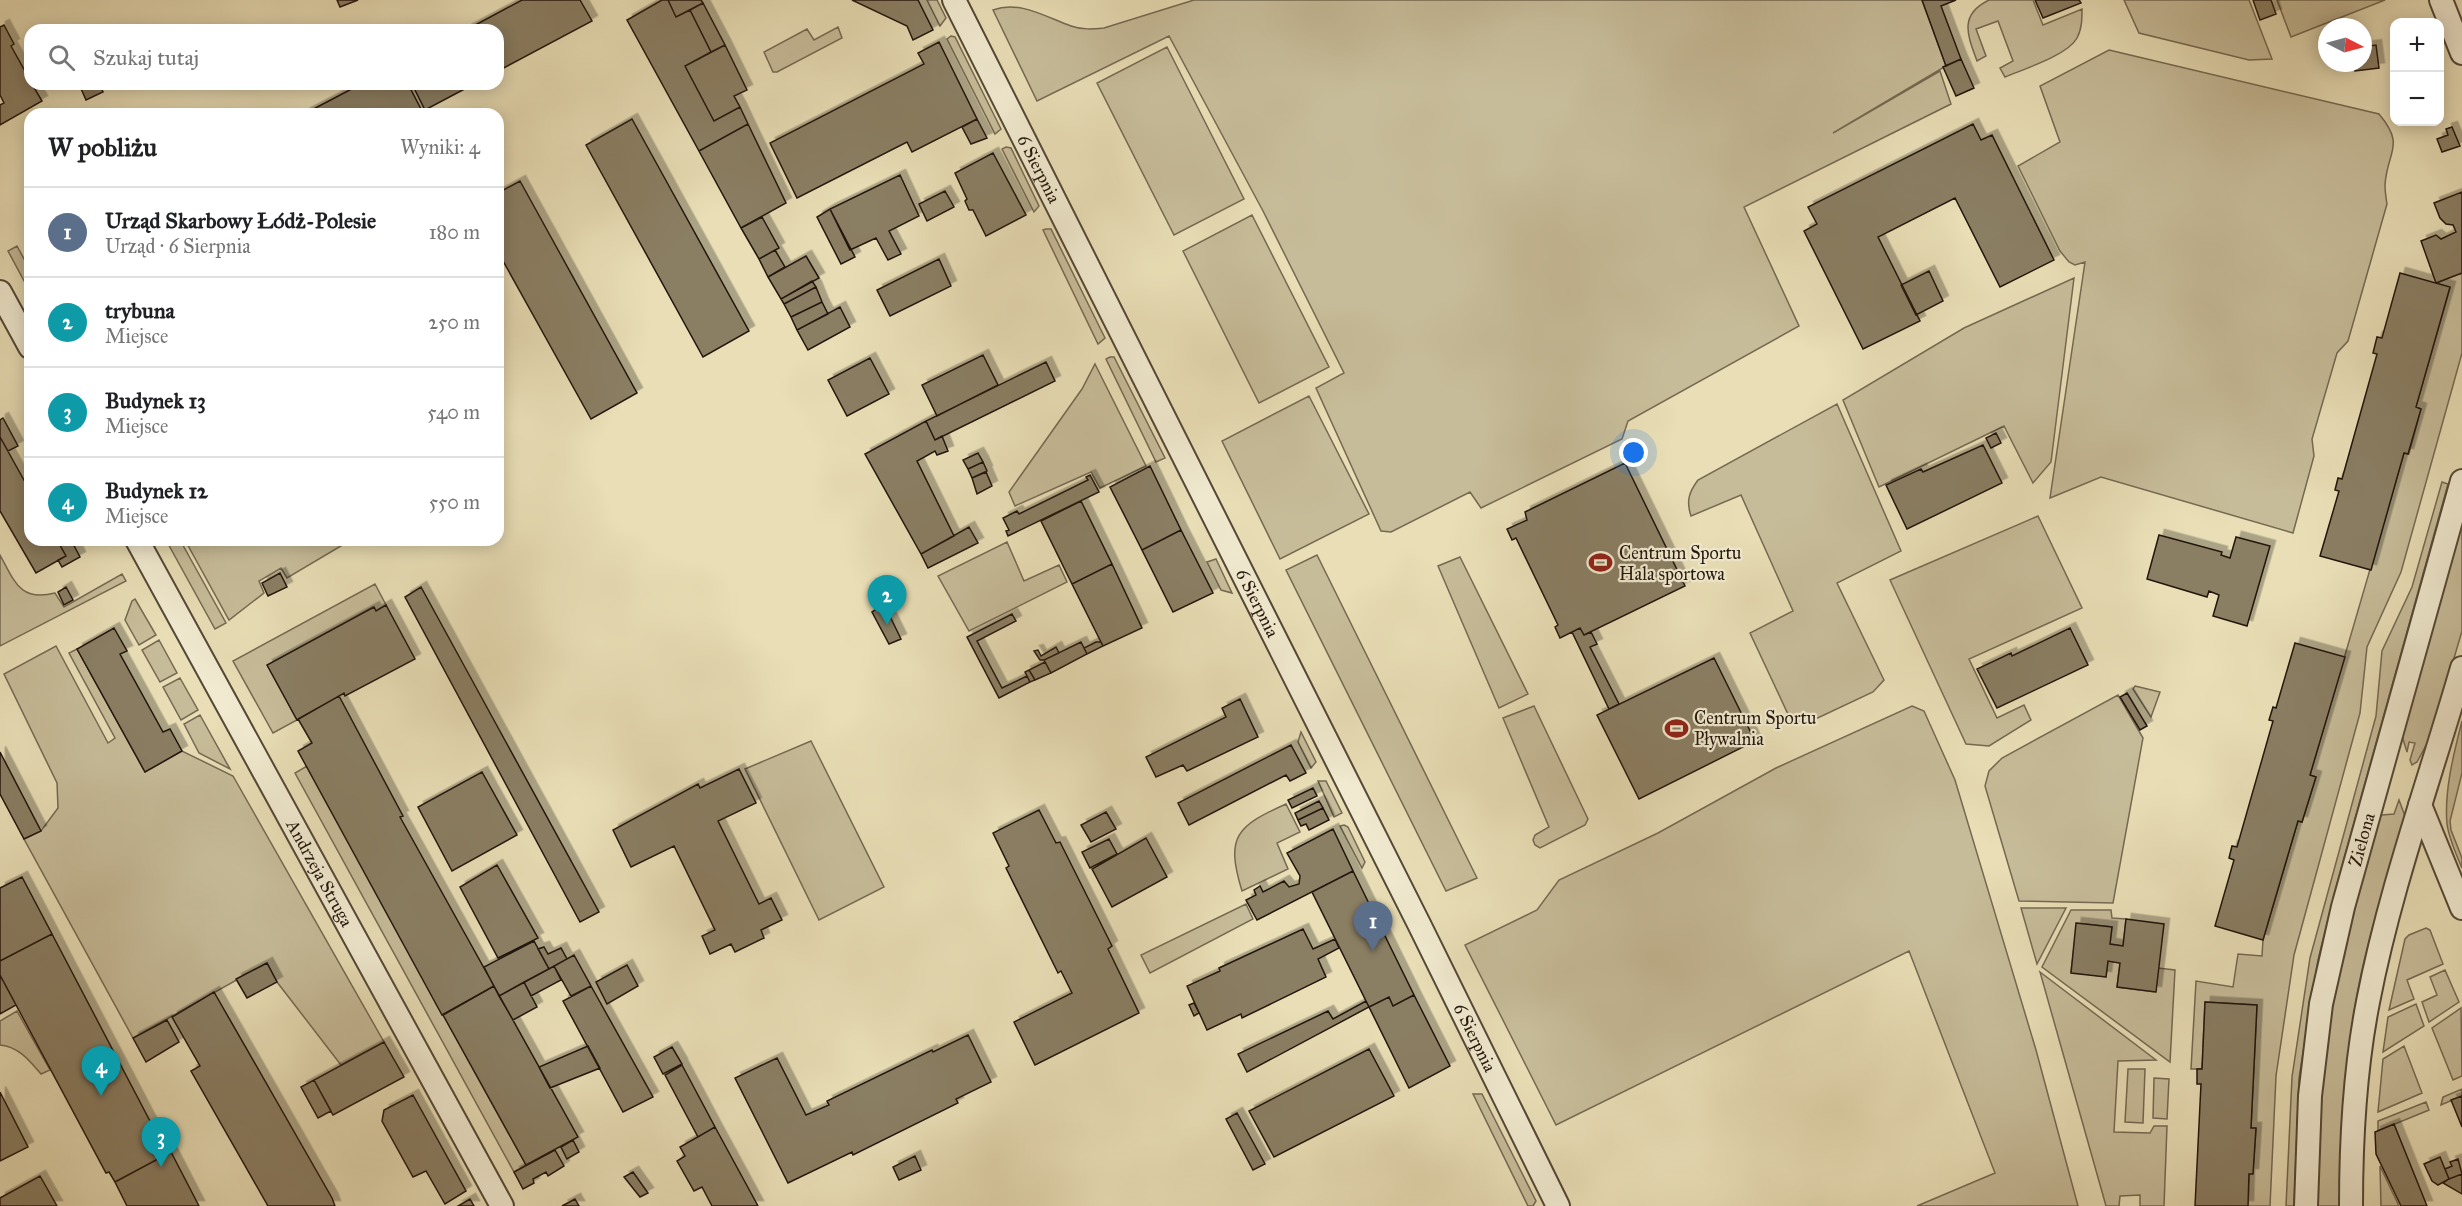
<!DOCTYPE html>
<html lang="pl">
<head>
<meta charset="utf-8">
<style>
	:root { --surface:#fff; --page:#f6f6f6; --text:#202124; --muted:#757577; --line:#e0e0e0; --accent:#8f2418 }
	body { margin:0; font-family:"IM FELL Great Primer",serif; background:var(--page); color:var(--text) }
	.controls { position:absolute; right:18px; top:18px; display:grid; overflow:hidden; border-radius:12px; box-shadow:0 3px 15px #0003 }
	.controls button { width:54px; height:54px; display:grid; place-items:center; padding:0; border:0; border-bottom:2px solid var(--line); background:var(--surface); color:var(--text); font:30px sans-serif }
	.compass { position:absolute; left:2318px; top:18px; width:54px; height:54px; border-radius:50%; background:var(--surface); box-shadow:0 3px 15px #0003; rotate:96deg }
	.you { position:absolute; left:1634px; top:453px; width:21px; height:21px; margin:-15px; border:4px solid #fff; border-radius:50%; background:#1a73e8; box-shadow:0 0 0 9px #1a73e833 }
	.badge { display:grid; place-items:center; width:39px; height:39px; border-radius:50%; background:var(--accent); color:#fff; font-size:20px; font-weight:700 }
	.pin { position:absolute; translate:-50% -50px; filter:drop-shadow(0 2px 3px #0008) }
	.pin::after { content:''; position:absolute; top:32px; width:21px; height:18px; background:inherit; clip-path:polygon(0 0,100% 0,50% 100%) }
	.list { margin:0; padding:0; list-style:none }
	h2 { display:flex; justify-content:space-between; align-items:center; height:78px; margin:0; padding:0 24px; font-size:26px }
	h2 small { font-size:20px; font-weight:400; color:var(--muted) }
	.list li { display:grid; grid-template-columns:39px 1fr auto; gap:18px; align-items:center; box-sizing:border-box; height:90px; padding:0 24px; border-top:2px solid var(--line) }
	.list b { display:block; font-size:22px; white-space:nowrap }
	.list p { margin:0; font-size:20px; white-space:nowrap; color:var(--muted) }
	.list em { font-size:20px; font-style:normal; color:var(--muted) }
	.icon { flex:none; width:33px; height:33px; fill:none; stroke:currentColor; stroke-width:2; stroke-linecap:round; stroke-linejoin:round }
	.map { position:relative; flex:none; width:2462px; height:1206px; overflow:hidden }
	.search { position:absolute; background:var(--surface); box-shadow:0 3px 15px #0003; left:24px; top:24px; width:480px; height:66px; display:flex; align-items:center; gap:15px; box-sizing:border-box; padding:0 21px; border-radius:18px; color:var(--muted); font-size:22px }
	.panel { position:absolute; background:var(--surface); box-shadow:0 3px 15px #0003; left:24px; top:108px; width:480px; height:438px; border-radius:18px }
	.map>svg:first-child { display:block }
</style>
</head>
<body>
<div class="map">
<svg width="2462" height="1206" viewBox="0 0 2462 1206">
	<defs>
		<filter id="shadow"><feDropShadow dx="5.5" dy="-5.5" stdDeviation="0" flood-color="#0004"/></filter>
	</defs>
	<rect width="100%" height="100%" fill="#e9deb6"/>
	<filter id="stains"><feTurbulence type="fractalNoise" baseFrequency=".00333" numOctaves="4"/><feColorMatrix values="0 0 0 0 .2 0 0 0 0 .09 0 0 0 0 .02 0 0 0 .5 -.17"/></filter>
	<radialGradient id="worn" r=".72"><stop offset=".6" stop-color="#630" stop-opacity="0"/><stop offset="1" stop-color="#630" stop-opacity=".3"/></radialGradient>
	<path fill="#c7bc99" stroke="#756952" stroke-width="1.5" d="M927,0H937L946,18L940,26Z
		M1194,0H1922L1946,66L1833,133L1940,71L1951,104L1744,207L1799,326L1628,421L1622,439L1481,508L1470,492L1391,532L1381,531L1316,388L1344,373L1263,211L1169,36L1037,101L993,10C1019,0 1046,17 1071,26C1082,30 1093,29 1104,28Z
		M1989,0H2033L2043,25L2082,9C2082,18 2082,29 2077,38C2068,55 2024,69 2005,77L2000,68L2013,61L1998,21L1976,29L1986,56L1977,61C1968,36 1958,15 1989,0Z
		M2124,0H2249L2272,59L2249,60L2139,33Z
		M2277,0H2385L2291,37Z
		M838,27L842,38L777,72H773L764,52L807,29L814,40Z
		M951,36L955,37L1001,129L995,134L947,39Z
		M1167,47L1244,199L1174,235L1097,83Z
		M2109,50L2379,114C2406,146 2387,151 2385,185C2385,191 2386,198 2387,204L2348,341L2337,353L2312,439L2314,456L2293,533L2101,477L2050,498L2085,262L2075,265L2069,262L2060,251L2018,166L2060,142L2040,86Z
		M1006,147L1011,148L1039,206L1034,212L1002,149Z
		M1252,215L1329,367L1259,403L1183,251Z
		M1046,229H1051L1105,338L1098,344L1043,230Z
		M17,246L30,270V292L8,251Z
		M2462,273V353L2401,572L2367,647L2360,713L2294,955L2276,1076L2270,1206H2248L2249,1174L2253,1173L2256,1129L2251,1128L2257,1005L2205,1002L2202,1069H2191L2196,981L2233,987L2238,954L2262,956L2263,940L2298,821L2302,822L2316,777L2310,775L2404,453L2409,454L2421,409L2416,407L2450,288L2436,283Z
		M2074,278L2051,462L2033,483L2004,426L1879,487L1843,400L1964,328Z
		M1110,357H1114L1165,458L1156,462L1106,359Z
		M1095,364L1146,466L1100,488L1091,472L1015,506L1009,492L1082,389Z
		M1309,396L1369,514L1280,559L1222,441Z
		M1837,404L1901,551L1837,583L1884,680L1873,692L1807,723C1796,724 1793,720 1787,712L1750,633L1793,611L1741,495L1691,516C1686,501 1689,492 1698,480Z
		M2442,482L2448,484L2335,891L2318,960L2299,1078L2294,1206H2286L2292,1077L2310,958L2376,716L2382,651L2412,587Z
		M2038,516L2082,608L1969,659L1997,718L2024,705L2031,720L1989,746L1966,744L1890,580Z
		M2462,524V631L2431,736L2417,762L2412,765L2410,760L2415,743L2409,742L2407,752L2402,736Z
		M166,540H180L226,623L215,629Z
		M185,540H351L287,578L281,568L259,581L264,593L229,620Z
		M1007,542L1024,581L1059,565L1067,582L969,631L938,576Z
		M0,555C15,582 20,602 55,593L64,607L122,574L126,581L0,646Z
		M1317,555L1477,878L1446,891L1286,570Z
		M1460,557L1528,694L1499,708L1438,566Z
		M1216,559L1232,593L1221,590L1207,562Z
		M375,584L386,605L376,611L373,607L268,665L297,720L273,733L233,661Z
		M135,599L156,635L139,645L125,620L132,601Z
		M159,640L177,673L160,682L142,650Z
		M56,646L108,743L115,738L69,653L77,649L145,772L182,751L233,776L384,1042L341,1065L277,982L267,963L133,1038L24,839L41,831L58,808L57,783L4,674Z
		M180,678L198,710L181,720L163,687Z
		M2135,686L2160,692L2151,717L2133,689Z
		M2118,695L2143,738L2113,903L2019,901L1985,786L1989,771L2002,758Z
		M1534,706L1588,819L1585,825L1540,848L1535,845L1533,840L1535,835L1549,827L1503,718Z
		M1912,706L1924,711L1955,780L2036,1050L2078,1206H1917L1995,1173L1909,951L1556,1125L1465,945L1537,910L1559,880L1658,833L1776,768Z
		M200,715L230,769L199,753L184,724Z
		M2462,721V773L2450,821L2451,830L2462,858V868C2456,854 2449,839 2447,824C2444,790 2454,753 2462,721Z
		M1301,732L1316,762L1311,768L1298,742Z
		M811,741L884,887L819,920L745,769Z
		M307,766L520,1154L526,1165L514,1172L295,773Z
		M1318,781H1326L1342,813L1334,817Z
		M2399,800L2405,816C2387,879 2366,941 2355,1006C2344,1072 2343,1139 2341,1206H2316C2318,1149 2319,1093 2328,1037C2338,963 2360,890 2378,818L2382,815L2394,814Z
		M1286,804L1300,832L1277,843L1288,869L1242,891C1225,836 1237,826 1286,804Z
		M1344,825L1348,827L1365,862L1362,868L1340,826Z
		M1246,904L1253,919L1150,973L1141,955Z
		M2021,908H2066L2037,964Z
		M2071,910H2111L2112,918L2126,919L2123,946L2110,944L2112,927L2077,923L2071,972L2106,977L2108,961L2120,963L2117,987L2155,992L2158,968L2175,970L2170,1062L2042,967Z
		M2426,928L2430,930L2443,964L2407,980L2414,999L2389,1010L2405,939L2409,935Z
		M2445,970L2459,1002L2429,1022L2422,1002L2437,995L2430,977Z
		M2040,972L2156,1060L2118,1061L2114,1132L2150,1133L2154,1126H2167L2164,1206H2140V1195L2120,1196L2119,1206H2106Z
		M2416,1004L2424,1026L2383,1052L2388,1017Z
		M2461,1008L2462,1076L2453,1080L2432,1028Z
		M17,1011L50,1070L41,1074C29,1060 19,1047 0,1045V1021Z
		M2404,1046L2422,1093L2378,1112L2383,1059Z
		M2128,1069H2145L2143,1123L2125,1122Z
		M2154,1078L2169,1079L2167,1119L2153,1118Z
		M2462,1089V1096L2441,1105L2443,1097Z
		M1473,1094H1482L1536,1201L1533,1206H1528Z
		M2426,1102L2429,1110L2378,1131V1121Z
		M2380,1166L2399,1206H2381Z"/>
	<path fill="#8a7e64" stroke="#23160c" stroke-width="1.5" filter="url(#shadow)" d="M337,0H358L340,7Z
		M522,0H580L592,21L498,71V30H466Z
		M662,0H668L676,17L690,10L711,52L685,66L714,121L740,107L748,124L699,151L627,20Z
		M668,0H701L703,3L676,17Z
		M852,0H918L933,30L913,40L907,26Z
		M1922,0H1956L1941,6L1961,59L1946,66Z
		M2035,0H2079L2081,3L2043,18Z
		M2253,0H2271L2276,14L2260,20Z
		M703,3L725,45L711,52L690,10Z
		M4,25L14,44L11,46L30,80V84H32L42,101L0,125V105L4,103L0,95V27Z
		M939,42L977,119L912,152L907,142L797,198L770,143L924,64L918,53Z
		M725,45L747,90L734,96L740,107L714,121L685,66Z
		M2376,45L2379,68L2355,71L2354,63H2363V47Z
		M1961,59L1974,88L1956,96L1943,67Z
		M79,84H99L103,92L86,100Z
		M361,84H408L422,111L417,114H304Z
		M412,84H474L425,110Z
		M632,119L749,331L703,357L586,145Z
		M977,119L987,138L971,144L962,127Z
		M748,124L786,203L741,228L699,151Z
		M1973,124L1981,140L1992,135L2054,260L2000,287L1955,198L1878,237L1920,321L1863,349L1804,231L1817,224L1808,207Z
		M2452,127L2460,146L2442,152L2437,139L2448,135L2446,129Z
		M993,153L1026,215L986,236L973,210H969L965,201L967,199L955,173Z
		M900,175L919,216L889,231L901,254L888,260L876,238L850,250L830,209Z
		M520,181L637,393L591,419L498,252V193Z
		M945,191L954,207L927,221L919,204Z
		M2462,192V273L2436,283L2421,241L2436,235L2441,239L2456,232L2453,225L2446,224L2440,218L2434,203Z
		M830,209L855,257L841,264L817,217Z
		M762,217L779,248L759,259L741,228Z
		M775,250L785,267L768,277L759,259Z
		M806,256L819,278L781,299L768,277Z
		M939,259L951,286L890,316L877,290Z
		M1929,271L1943,301L1916,315L1901,285Z
		M2400,273L2450,287L2416,407L2421,409L2408,454L2404,453L2371,570L2320,556L2339,491L2335,490L2338,478L2342,479L2377,354L2373,353L2377,337L2382,338Z
		M812,281L816,287L784,304L781,299Z
		M816,287L822,302L791,317L784,304Z
		M822,302L828,314L797,330L791,317Z
		M840,307L850,327L808,350L797,330Z
		M983,355L998,385L937,416L922,385Z
		M870,358L889,394L847,416L828,380Z
		M1046,362L1055,381L935,440L926,421Z
		M3,418L18,446L8,451L0,437V420Z
		M926,421L935,440L942,436L948,451L937,455L935,451L917,461L954,536L921,554L865,454Z
		M1996,433L2001,443L1991,448L1986,438Z
		M0,437L30,491V540H57L66,556L36,573L0,511Z
		M1983,445L2002,483L1907,529L1886,485L1921,469L1923,472Z
		M978,453L983,462L968,469L963,460Z
		M983,462L987,471L972,478L968,469Z
		M1625,463L1685,586L1584,635L1580,628L1560,638L1555,627L1558,625L1516,538L1512,540L1507,529L1527,520L1525,512Z
		M1150,466L1181,530L1142,550L1110,487Z
		M986,472L992,486L977,494L972,478Z
		M1090,475L1099,492L1008,536L1006,531L1009,530L1003,518L1017,511L1019,514L1088,480L1086,477Z
		M1081,501L1112,564L1072,584L1041,521Z
		M969,527L978,543L928,568L921,554Z
		M1181,530L1213,593L1173,612L1142,550Z
		M2159,535L2222,552L2221,555L2230,558L2236,537L2270,546L2247,626L2213,616L2219,595L2209,591L2207,597L2147,579Z
		M57,540H71L80,557L62,567L58,560L66,556Z
		M1112,564L1142,628L1103,646L1072,584Z
		M280,573L287,587L268,596L262,583Z
		M66,587L73,600L64,605L58,592Z
		M421,587L599,912L580,922L405,597Z
		M884,604L901,639L889,644L872,612Z
		M386,605L415,659L345,696L344,693L297,720L267,665L374,607L376,611Z
		M1012,614L1016,621L977,641L1002,688L1027,676L1030,682L999,698L967,637Z
		M114,628L127,651L120,654L163,732L170,729L182,751L145,772L77,649Z
		M1580,628L1584,635L1591,632L1597,644L1590,647L1619,704L1609,709L1572,632Z
		M2070,628L2088,665L1997,708L1977,669L2011,653L2012,656Z
		M1081,642L1087,654L1051,673L1044,660Z
		M1096,642H1101L1103,646L1087,654L1084,648Z
		M2295,643L2345,657L2310,775L2316,777L2302,822L2298,821L2263,940L2215,926L2234,860L2229,858L2232,846L2237,847L2273,721L2269,720L2273,707L2276,708Z
		M1056,647L1059,653L1044,660H1040L1034,651L1038,650L1041,656Z
		M1714,658L1755,741L1639,799L1597,715Z
		M1045,662L1051,673L1035,680L1029,670Z
		M1029,670L1035,680L1030,682L1025,672Z
		M2127,693L2147,726L2140,730L2120,697Z
		M339,696L403,816L400,817L494,986L442,1015L298,751L312,743L298,719Z
		M1240,699L1258,737L1187,771L1183,765L1156,777L1146,757L1226,717L1222,708Z
		M1291,745L1306,773L1290,781L1286,775L1189,825L1178,803Z
		M0,752L41,831L24,839L0,794Z
		M739,769L756,803L718,821L759,904L771,898L782,920L761,930L764,938L735,952L731,944L710,954L702,936L715,930L674,846L631,867L613,830L698,784L700,788Z
		M482,772L517,835L452,871L418,807Z
		M1313,788L1317,796L1292,808L1288,800Z
		M1319,801L1323,808L1298,820L1295,813Z
		M1323,808L1329,820L1309,830L1306,824L1301,826L1298,820Z
		M1039,810L1056,843L1060,842L1112,946L1108,949L1139,1013L1035,1065L1014,1022L1072,993L1061,971L1058,973L1006,868L1009,866L993,833Z
		M1106,812L1116,829L1091,842L1081,825Z
		M1333,829L1353,871L1257,920L1246,900L1256,895L1254,890L1260,886L1263,892L1284,881L1289,887L1299,884L1300,876L1287,853Z
		M1146,838L1167,877L1112,907L1092,869Z
		M1109,839L1117,854L1090,868L1082,852Z
		M497,865L538,938L498,958L460,887Z
		M1353,871L1414,995L1393,1006L1389,997L1369,1007L1312,892Z
		M22,877L52,934L0,961V888Z
		M2126,919L2164,924L2156,992L2117,987L2120,963L2108,961L2106,977L2071,973L2076,923L2112,927L2110,944L2123,946Z
		M1303,929L1313,949L1335,939L1339,948L1318,959L1326,977L1242,1018L1241,1014L1207,1030L1187,986L1220,971L1219,968Z
		M52,934L161,1142L165,1140L171,1152L115,1182L109,1172L106,1173L0,975V961Z
		M534,941L549,969L499,996L484,967Z
		M544,947L548,954L561,948L567,959L549,969L538,949Z
		M574,955L591,986L571,996L554,966Z
		M267,963L277,982L247,998L236,979Z
		M627,965L638,986L607,1004L596,982Z
		M554,966L561,980L531,996L524,982Z
		M0,975L16,1005L0,1014Z
		M524,982L537,1007L513,1020L499,996Z
		M494,986L578,1137L526,1165L443,1015Z
		M591,986L653,1097L623,1112L563,1001Z
		M214,992L332,1198L335,1206H268L191,1071L200,1066L172,1017Z
		M1414,995L1450,1066L1409,1088L1369,1007L1389,997L1393,1006Z
		M1366,1001L1369,1007L1247,1072L1238,1054L1328,1011L1333,1019Z
		M2205,1002L2257,1005L2251,1128H2256L2253,1174H2249L2248,1206H2195L2201,1084H2197V1069H2202Z
		M1194,1003L1199,1013L1194,1016L1189,1005Z
		M167,1020L179,1042L146,1062L133,1038Z
		M968,1035L991,1082L956,1099L958,1103L853,1155L852,1152L788,1183L735,1078L777,1058L806,1115L829,1105L827,1101L932,1050L933,1052Z
		M384,1042L404,1077L333,1115L314,1080Z
		M588,1046L600,1068L550,1088L539,1067Z
		M672,1047L682,1064L663,1074L654,1057Z
		M1369,1049L1394,1096L1274,1157L1249,1111Z
		M682,1065L715,1127L698,1137L665,1075Z
		M314,1080L331,1111L318,1118L301,1087Z
		M0,1092L28,1147L0,1161Z
		M413,1095L466,1191L445,1204L426,1171L413,1177L382,1121L384,1110Z
		M2462,1096V1127L2451,1100Z
		M1237,1113L1265,1164L1253,1170L1226,1119Z
		M2394,1124L2427,1206H2401L2376,1154L2375,1132Z
		M715,1127L758,1206H712L702,1187L694,1191L677,1161L685,1156L680,1147Z
		M573,1140L579,1152L567,1159L561,1147Z
		M555,1150L564,1166L548,1176L546,1172L533,1179L534,1183L523,1189L514,1172Z
		M171,1152L199,1206H127L115,1182Z
		M915,1156L921,1170L899,1180L893,1167Z
		M2440,1157L2449,1179L2438,1185L2432,1181L2424,1164Z
		M2458,1159L2462,1174L2449,1179L2445,1169L2452,1166L2450,1162Z
		M633,1172L648,1193L640,1197L624,1177Z
		M2462,1174V1194L2443,1183L2449,1179Z
		M40,1176L57,1206H0V1198Z
		M470,1199L474,1206H458Z
		M575,1199L579,1206H562Z"/>
	<g fill="none" stroke-linecap="round" stroke-linejoin="round">
		<defs>
			<g id="minor">
				<path id="s1" d="M954,0L1419,924L1558,1206"/>
				<path d="M2441,0L2462,53"/>
				<path d="M0,292L30,347"/>
				<path id="s2" d="M137,540L502,1206"/>
				<path d="M2420,805L2462,908"/>
				<path id="s3" d="M2306,1206L2310,1096L2321,1004L2343,907L2462,481"/>
				<path d="M2351,1206C2351,1138 2355,1068 2368,1002C2390,888 2430,779 2462,668"/>
			</g>
		</defs>
		<use href="#minor" stroke="#544836" stroke-width="26"/>
		<use href="#minor" stroke="#f1ead0" stroke-width="22"/>
	</g>
	<defs>
		<symbol id="stadium-bare" viewBox="-9 -9 18 18"><path d="M0-5a6.5 5 0 1 0 0 10a6.5 5 0 1 0 0-10ZM-3.5-1.8h7v3.6h-7Z" fill="#8f2418" stroke="#f1ead0" stroke-width="2.5" paint-order="stroke"/></symbol>
	</defs>
	<g fill-rule="evenodd">
		<use href="#stadium-bare" x="1584" y="546" width="33" height="33"/>
		<use href="#stadium-bare" x="1660" y="712" width="33" height="33"/>
	</g>
	<g text-anchor="middle" stroke-width="4.5" stroke-linejoin="round" paint-order="stroke">
		<g font-size="18" fill="#23160c" stroke="#f1ead0">
			<text dy="6" stroke="none"><textPath href="#s1" startOffset="189">6 Sierpnia</textPath></text>
			<text dy="6" stroke="none"><textPath href="#s1" startOffset="675">6 Sierpnia</textPath></text>
			<text dy="6" stroke="none"><textPath href="#s3" startOffset="372">Zielona</textPath></text>
			<text dy="6" stroke="none"><textPath href="#s2" startOffset="380">Andrzeja Struga</textPath></text>
			<text dy="6" stroke="none"><textPath href="#s1" startOffset="1161">6 Sierpnia</textPath></text>
		</g>
		<g font-size="18" fill="#23160c" stroke="#f1ead0" text-anchor="start">
			<text x="1619" y="559">Centrum Sportu<tspan x="1619" dy="21">Hala sportowa</tspan></text>
			<text x="1694" y="724">Centrum Sportu<tspan x="1694" dy="21">Pływalnia</tspan></text>
		</g>
	</g>
	<rect width="100%" height="100%" filter="url(#stains)"/>
	<rect width="100%" height="100%" fill="url(#worn)"/>
</svg>
<div class="controls">
<button>+</button>
<button>−</button>
</div>
<svg class="compass" viewBox="-18 -18 36 36"><path d="M0-13l5 13h-10z" fill="#e53935"/><path d="M0 13l5-13h-10z" fill="#757577"/></svg>
<div class="you"></div>
<div class="pin badge" style="left:1373px;top:951px;background:#5c6f8a">1</div>
<div class="pin badge" style="left:887px;top:625px;background:#0f9aa8">2</div>
<div class="pin badge" style="left:161px;top:1167px;background:#0f9aa8">3</div>
<div class="pin badge" style="left:101px;top:1096px;background:#0f9aa8">4</div>
<div class="search"><svg class="icon" aria-label="search" viewBox="0 0 24 24"><circle cx="10" cy="10" r="6"/><path d="M15 15l6 6"/></svg>Szukaj tutaj</div>
<section class="panel">
<h2>W pobliżu<small>Wyniki: 4</small></h2>
<ul class="list">
<li><span class="badge" style="background:#5c6f8a">1</span><div><b>Urząd Skarbowy Łódż-Polesie</b><p>Urząd · 6 Sierpnia</p></div><em>180 m</em></li>
<li><span class="badge" style="background:#0f9aa8">2</span><div><b>trybuna</b><p>Miejsce</p></div><em>250 m</em></li>
<li><span class="badge" style="background:#0f9aa8">3</span><div><b>Budynek 13</b><p>Miejsce</p></div><em>540 m</em></li>
<li><span class="badge" style="background:#0f9aa8">4</span><div><b>Budynek 12</b><p>Miejsce</p></div><em>550 m</em></li>
</ul>
</section>
</div>
</body>
</html>
